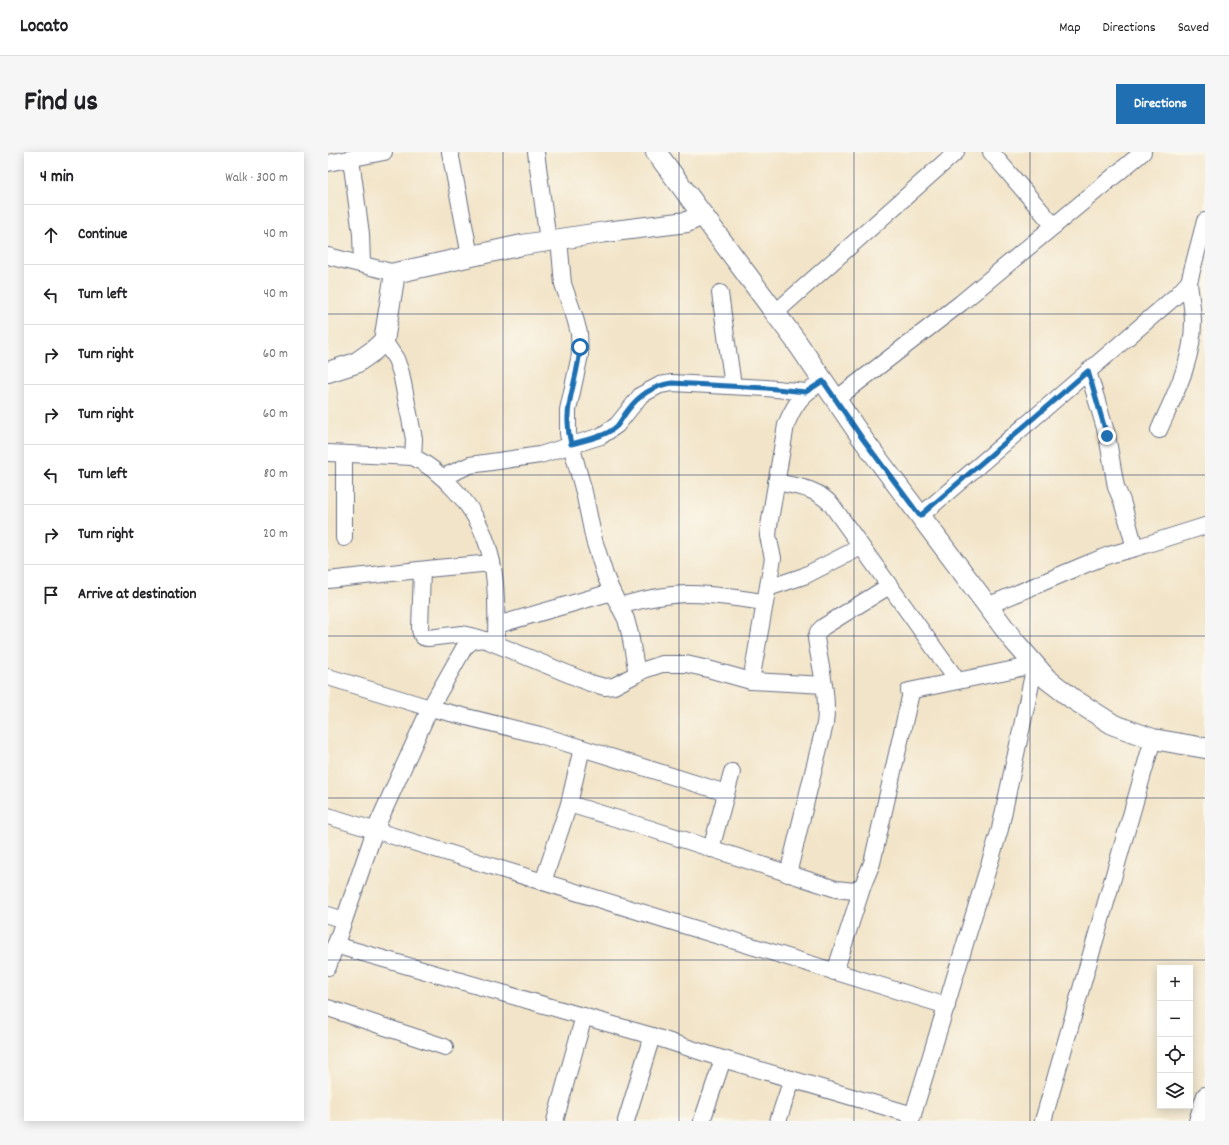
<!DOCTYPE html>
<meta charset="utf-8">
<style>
body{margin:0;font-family:Dekko,sans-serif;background:#f6f6f6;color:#202124}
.controls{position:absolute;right:12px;bottom:12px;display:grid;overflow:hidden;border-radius:0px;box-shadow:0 2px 10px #0003}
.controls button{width:36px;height:36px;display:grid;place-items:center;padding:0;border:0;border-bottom:1px solid #e0e0e0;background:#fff;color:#202124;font:20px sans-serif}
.stop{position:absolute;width:12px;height:12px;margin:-9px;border:3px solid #1f6fb2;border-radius:50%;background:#fff}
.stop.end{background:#1f6fb2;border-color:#fff;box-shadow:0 1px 4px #0008}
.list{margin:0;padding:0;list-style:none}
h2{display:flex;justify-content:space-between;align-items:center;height:52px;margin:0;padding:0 16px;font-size:17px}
h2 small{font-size:13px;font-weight:400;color:#757577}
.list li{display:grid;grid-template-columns:26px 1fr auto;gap:12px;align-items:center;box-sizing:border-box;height:60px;padding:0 16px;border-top:1px solid #e0e0e0}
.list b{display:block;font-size:15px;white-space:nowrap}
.list em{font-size:13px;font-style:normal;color:#757577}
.icon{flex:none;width:22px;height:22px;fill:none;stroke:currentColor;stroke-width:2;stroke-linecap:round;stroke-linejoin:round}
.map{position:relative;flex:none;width:877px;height:969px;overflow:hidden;border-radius:0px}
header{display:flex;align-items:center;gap:24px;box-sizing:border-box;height:56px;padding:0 20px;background:#fff;border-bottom:1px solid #e0e0e0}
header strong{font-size:19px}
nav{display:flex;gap:22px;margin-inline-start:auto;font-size:14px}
.intro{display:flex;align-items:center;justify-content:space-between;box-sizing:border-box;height:96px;padding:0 24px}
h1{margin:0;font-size:28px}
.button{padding:10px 18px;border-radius:0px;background:#1f6fb2;color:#fff;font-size:14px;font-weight:700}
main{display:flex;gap:24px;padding:0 24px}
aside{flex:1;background:#fff;border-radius:0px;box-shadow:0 2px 10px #0003}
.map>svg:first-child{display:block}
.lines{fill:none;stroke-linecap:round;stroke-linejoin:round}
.minor-casing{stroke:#666e83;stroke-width:18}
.tertiary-casing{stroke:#666e83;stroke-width:22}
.minor{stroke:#fff;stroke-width:16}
.tertiary{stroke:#fff;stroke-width:20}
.route{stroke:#1f6fb2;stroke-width:5}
.grid{fill:none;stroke:#1b2f5e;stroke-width:1;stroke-opacity:0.55}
</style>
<header>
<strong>Locato</strong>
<nav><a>Map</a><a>Directions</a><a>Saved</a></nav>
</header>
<div class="intro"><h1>Find us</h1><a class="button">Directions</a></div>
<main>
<aside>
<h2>4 min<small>Walk · 300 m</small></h2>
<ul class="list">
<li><svg class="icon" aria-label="ahead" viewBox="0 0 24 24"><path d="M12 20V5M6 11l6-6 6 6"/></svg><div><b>Continue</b></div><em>40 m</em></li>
<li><svg class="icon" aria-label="left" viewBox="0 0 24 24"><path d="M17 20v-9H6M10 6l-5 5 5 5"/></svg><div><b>Turn left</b></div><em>40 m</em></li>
<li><svg class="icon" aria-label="right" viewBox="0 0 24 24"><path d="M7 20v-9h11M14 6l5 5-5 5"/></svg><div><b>Turn right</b></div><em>60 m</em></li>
<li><svg class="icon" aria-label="right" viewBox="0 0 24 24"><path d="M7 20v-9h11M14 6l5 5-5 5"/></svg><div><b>Turn right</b></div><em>60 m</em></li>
<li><svg class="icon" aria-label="left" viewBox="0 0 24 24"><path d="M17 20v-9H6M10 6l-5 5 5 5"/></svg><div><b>Turn left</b></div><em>80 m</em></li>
<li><svg class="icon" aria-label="right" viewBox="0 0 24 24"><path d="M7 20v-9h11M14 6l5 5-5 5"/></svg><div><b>Turn right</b></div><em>20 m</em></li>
<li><svg class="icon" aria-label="arrive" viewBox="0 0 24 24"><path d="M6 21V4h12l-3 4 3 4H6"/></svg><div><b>Arrive at destination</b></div></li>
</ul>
</aside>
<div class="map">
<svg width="877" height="969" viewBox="0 0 877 969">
<rect width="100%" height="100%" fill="#fbf7ec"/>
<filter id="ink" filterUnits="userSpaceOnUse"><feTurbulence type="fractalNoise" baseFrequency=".025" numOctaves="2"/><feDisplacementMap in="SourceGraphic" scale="8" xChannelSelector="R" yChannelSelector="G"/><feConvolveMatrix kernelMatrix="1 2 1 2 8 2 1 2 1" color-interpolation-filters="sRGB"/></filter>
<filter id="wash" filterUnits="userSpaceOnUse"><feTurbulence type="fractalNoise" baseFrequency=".012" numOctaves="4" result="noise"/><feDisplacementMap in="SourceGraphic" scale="16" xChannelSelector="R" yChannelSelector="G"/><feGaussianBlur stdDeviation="0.9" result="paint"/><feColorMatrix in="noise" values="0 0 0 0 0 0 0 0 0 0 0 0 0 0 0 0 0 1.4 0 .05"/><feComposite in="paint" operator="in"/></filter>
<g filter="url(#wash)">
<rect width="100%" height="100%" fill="#f2e4c8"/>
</g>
<g filter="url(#ink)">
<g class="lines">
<defs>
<g id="minor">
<polyline points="122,0 142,104"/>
<polyline points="208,0 220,89"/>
<polyline points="663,0 726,74"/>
<polyline points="23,7 33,82 34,112"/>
<polyline points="0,11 56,0"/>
<polyline points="231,87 235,132 247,166 251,181 252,203 240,258 240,282 256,340 266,388 277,423 284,440 298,467 302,482 309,522"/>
<polyline points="0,104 67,121"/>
<polyline points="392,141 405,234"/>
<polyline points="447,161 628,0"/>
<polyline points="56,189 68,207 73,221 86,287 85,305"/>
<polyline points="760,219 779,283 788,335 794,349 807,396"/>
<polyline points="507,248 633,151 815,0"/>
<path d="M831,278c15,-34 34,-69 34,-108 0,-13 -3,-27 -4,-40"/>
<path d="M0,301l85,4c17,8 29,19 41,32 44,46 43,96 42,155"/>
<polyline points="115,325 142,313 212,303 273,284 289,273 313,243 332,233 344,231 438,236 478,240"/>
<path d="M448,330c23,5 38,5 55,22l123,172"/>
<polyline points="592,364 849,143 861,130 877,69"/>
<polyline points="16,386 16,302"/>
<path d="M94,418l-2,59c1,6 2,9 8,9l34,-4 17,4"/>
<polyline points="0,428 109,416 164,411"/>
<polyline points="440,436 476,424 533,395"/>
<path d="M291,454c21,-6 44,-11 66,-12 27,-1 54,5 80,8"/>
<polyline points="659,454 756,413 781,403 807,396 877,374"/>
<polyline points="169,473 284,440"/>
<polyline points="0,525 102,556 212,583 398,641"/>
<path d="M423,529l22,-123 -5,-22 1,-10 17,-101c6,-15 13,-28 27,-37"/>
<polyline points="581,539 707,513 672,677 583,969"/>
<polyline points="241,652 323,677 508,737 526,739 535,733 544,711 582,545"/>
<polyline points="0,664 619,854"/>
<polyline points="383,697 404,620"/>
<path d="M460,722l37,-150c4,-29 -5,-57 -9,-86l2,-6 5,-5 66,-41"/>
<polyline points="215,730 241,652 254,596"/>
<polyline points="0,763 16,768"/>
<polyline points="7,793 324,884 298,969"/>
<path d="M0,815l47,-137 55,-122 34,-60c7,-7 12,-10 22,-8l104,43 15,4 9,-1 30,-16 18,-6h24l22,5 43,12 73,4"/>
<polyline points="506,820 507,820 535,733"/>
<polyline points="0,856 117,895"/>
<polyline points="324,884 395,907 585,963"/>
<polyline points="227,969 256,864"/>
<polyline points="374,969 395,907"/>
<polyline points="450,969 464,927"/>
<polyline points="715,969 825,587"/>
<polyline points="869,969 877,943"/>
</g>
<g id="tertiary">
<polyline points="328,0 468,189 534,286 686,489 719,527 745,547 786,573 825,587 877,596"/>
<polyline points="0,220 28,211 45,199 56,189 67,121 194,93 278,80 359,70 374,63"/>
</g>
</defs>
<!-- minor casing -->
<use href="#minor" class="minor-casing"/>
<!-- tertiary casing -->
<use href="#tertiary" class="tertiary-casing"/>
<!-- minor -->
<use href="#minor" class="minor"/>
<!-- tertiary -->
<use href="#tertiary" class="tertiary"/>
</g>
</g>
<g class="lines" filter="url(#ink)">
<!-- route -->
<path class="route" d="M252,195c-2,36 -19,59 -9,97 15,-4 34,-7 46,-18 4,-5 7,-11 11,-16 11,-15 24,-24 44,-27l94,5 40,4 17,-11 39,57 58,78 168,-145 19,65"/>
</g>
<!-- grid -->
<path class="grid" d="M175,0v969M351,0v969M526,0v969M702,0v969M0,162h877M0,323h877M0,484h877M0,646h877M0,808h877"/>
</svg>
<div class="controls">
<button>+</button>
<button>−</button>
<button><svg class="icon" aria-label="locate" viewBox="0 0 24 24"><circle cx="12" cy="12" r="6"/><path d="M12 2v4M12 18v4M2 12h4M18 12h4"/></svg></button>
<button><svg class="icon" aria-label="layers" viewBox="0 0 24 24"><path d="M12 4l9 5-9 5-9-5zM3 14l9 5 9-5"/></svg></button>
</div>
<div class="stop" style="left:252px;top:195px"></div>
<div class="stop end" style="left:779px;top:284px"></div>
</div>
</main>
